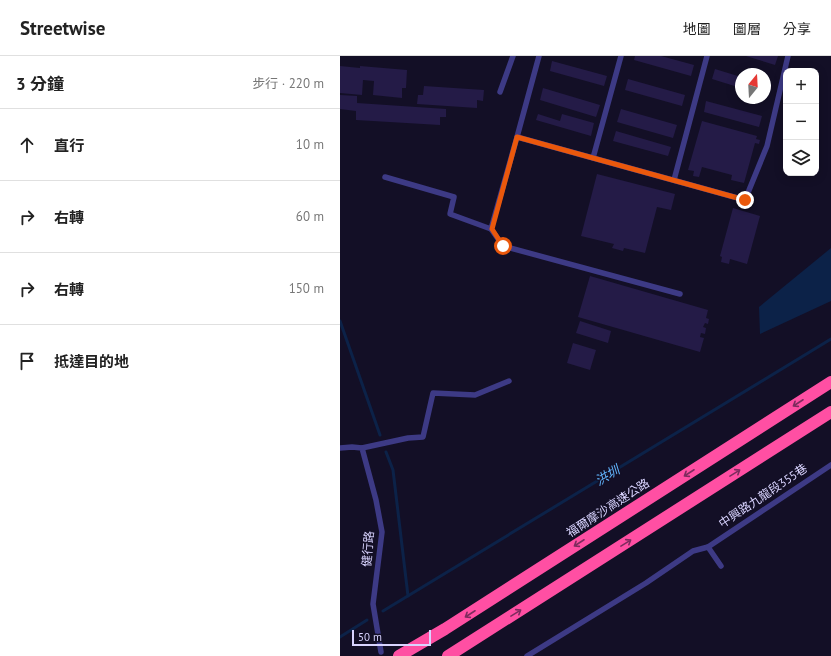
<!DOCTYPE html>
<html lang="zh-TW">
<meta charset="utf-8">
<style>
body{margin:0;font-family:"PT Sans","Noto Sans TC",sans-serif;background:#f6f6f6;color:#222}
.controls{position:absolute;right:12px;top:12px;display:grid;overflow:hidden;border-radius:8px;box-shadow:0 2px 10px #0003}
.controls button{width:36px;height:36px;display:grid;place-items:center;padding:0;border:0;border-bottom:1px solid #e0e0e0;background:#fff;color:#222;font:20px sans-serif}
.compass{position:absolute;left:395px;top:12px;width:36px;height:36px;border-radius:50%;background:#fff;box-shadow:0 2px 10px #0003;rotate:18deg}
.scale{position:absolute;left:12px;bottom:10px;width:79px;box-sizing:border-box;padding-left:4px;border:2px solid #d9d4ff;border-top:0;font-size:11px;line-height:14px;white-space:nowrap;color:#d9d4ff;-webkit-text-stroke:3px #130f26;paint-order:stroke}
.stop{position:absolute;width:12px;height:12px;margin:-9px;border:3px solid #ea580c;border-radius:50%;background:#fff}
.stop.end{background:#ea580c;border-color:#fff;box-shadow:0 1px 4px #0008}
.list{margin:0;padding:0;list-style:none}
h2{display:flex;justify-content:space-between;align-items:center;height:52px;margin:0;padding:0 16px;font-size:17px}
h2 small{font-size:13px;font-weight:400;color:#767676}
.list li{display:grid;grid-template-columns:26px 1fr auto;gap:12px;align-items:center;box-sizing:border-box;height:72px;padding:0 16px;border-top:1px solid #e0e0e0}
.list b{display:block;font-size:15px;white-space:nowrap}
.list em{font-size:13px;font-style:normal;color:#767676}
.icon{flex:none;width:22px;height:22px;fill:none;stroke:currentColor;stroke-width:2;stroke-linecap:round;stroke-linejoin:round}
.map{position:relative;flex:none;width:491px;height:600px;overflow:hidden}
header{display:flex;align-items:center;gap:24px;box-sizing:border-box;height:56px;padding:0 20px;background:#fff;border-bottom:1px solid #e0e0e0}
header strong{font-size:19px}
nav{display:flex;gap:22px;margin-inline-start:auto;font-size:14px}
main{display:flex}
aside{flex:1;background:#fff}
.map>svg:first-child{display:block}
.water{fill:#0c2248}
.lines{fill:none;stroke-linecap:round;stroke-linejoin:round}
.stream{stroke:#0c2248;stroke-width:3}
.building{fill:#241b47}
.lane{stroke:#3d3a85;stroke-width:5.5}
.highway{stroke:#ff4fa3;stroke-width:12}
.oneway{stroke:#7d2c5e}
.route{stroke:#ea580c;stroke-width:5}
.labels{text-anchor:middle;stroke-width:3;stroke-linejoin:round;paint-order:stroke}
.street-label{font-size:12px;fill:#d9d4ff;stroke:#130f26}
.water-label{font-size:13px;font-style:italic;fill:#62b6ff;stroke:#130f26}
</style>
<header>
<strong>Streetwise</strong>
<nav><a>地圖</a><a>圖層</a><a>分享</a></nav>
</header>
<main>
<aside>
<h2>3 分鐘<small>步行 · 220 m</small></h2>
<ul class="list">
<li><svg class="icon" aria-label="ahead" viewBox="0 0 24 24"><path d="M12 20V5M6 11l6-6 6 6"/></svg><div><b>直行</b></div><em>10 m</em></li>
<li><svg class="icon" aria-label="right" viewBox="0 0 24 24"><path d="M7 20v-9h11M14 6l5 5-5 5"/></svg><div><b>右轉</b></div><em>60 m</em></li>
<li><svg class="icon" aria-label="right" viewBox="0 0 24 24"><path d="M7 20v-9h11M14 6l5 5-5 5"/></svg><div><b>右轉</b></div><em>150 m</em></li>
<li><svg class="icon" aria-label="arrive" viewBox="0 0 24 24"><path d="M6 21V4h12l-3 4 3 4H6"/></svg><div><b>抵達目的地</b></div></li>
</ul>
</aside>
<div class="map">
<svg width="491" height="600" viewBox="0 0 491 600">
<rect width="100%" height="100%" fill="#130f26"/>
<!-- water -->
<polygon class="water" points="491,192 491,245 420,278 419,251"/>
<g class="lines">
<!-- stream -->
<g class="stream">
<polyline points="0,265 40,379"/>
<polyline points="46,396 53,414 68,540"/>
<polyline points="43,555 491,283"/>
<polyline points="0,581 27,564"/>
</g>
</g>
<!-- building -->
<g class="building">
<polygon points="295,0 321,0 354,9 351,20 294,4"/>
<polygon points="406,0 438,0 435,9"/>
<polygon points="212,5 267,20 264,30 210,15"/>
<polygon points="0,10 20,12 20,10 67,14 66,32 62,32 62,42 33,39 34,25 23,24 22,39 0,37"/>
<polygon points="375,13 401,21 401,32 372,23"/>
<polygon points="288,23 345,39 342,50 285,34"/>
<polygon points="84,30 144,34 143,45 137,44 137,52 77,48 78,39 83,39"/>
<polygon points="203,32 260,49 256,61 200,44"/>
<polygon points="0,39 17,40 17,47 106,53 106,61 100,61 100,69 16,64 16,55 0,53"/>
<polygon points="366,45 422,60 419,71 364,56"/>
<polygon points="281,53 337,69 333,82 277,66"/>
<polygon points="198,58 220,65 222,58 254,67 251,80 196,64"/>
<polygon points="362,65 417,80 416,83 420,84 419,88 415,87 404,127 391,124 392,119 362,111 359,121 353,120 354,115 348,114"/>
<polygon points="276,75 331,91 328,100 273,85"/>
<polygon points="257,118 335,138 331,154 317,151 305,197 284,192 283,195 272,192 274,188 241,180"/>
<polygon points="393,152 420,160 407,208 390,203 389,208 381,206 382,201 380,200"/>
<polygon points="250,220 368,254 366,262 369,263 368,268 365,267 363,271 366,272 365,278 361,277 360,281 364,282 360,296 238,261"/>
<polygon points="240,265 271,275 268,287 236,277"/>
<polygon points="233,287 256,294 250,314 227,307"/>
</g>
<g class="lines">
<!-- lane -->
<g class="lane">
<polyline points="281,0 253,102 177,81 151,173 163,190 340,238"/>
<polyline points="160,36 173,0"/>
<polyline points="177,81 199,0"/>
<polyline points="253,102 405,144 427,90 448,0"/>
<polyline points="45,121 114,141 110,158 151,173"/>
<polyline points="334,124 367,0"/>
<polyline points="0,392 12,391 22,392 36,444 42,476 33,548 41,596"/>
<polyline points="22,392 68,382 83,381 93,337 135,339 169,325"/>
<polyline points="368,491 491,409"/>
<polyline points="187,600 306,527 353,495 368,491 381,510"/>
</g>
<!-- highway -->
<g class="highway">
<polyline points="59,600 105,573 491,326"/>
<polyline points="108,600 491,356"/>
</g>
</g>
<!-- one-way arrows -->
<defs><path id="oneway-shaft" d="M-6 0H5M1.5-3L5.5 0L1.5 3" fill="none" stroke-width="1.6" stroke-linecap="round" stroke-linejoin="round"/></defs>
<g class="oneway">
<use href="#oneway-shaft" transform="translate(458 347) rotate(147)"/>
<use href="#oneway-shaft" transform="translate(349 417) rotate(147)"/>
<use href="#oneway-shaft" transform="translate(395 417) rotate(-32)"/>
<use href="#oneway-shaft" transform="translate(239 487) rotate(147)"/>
<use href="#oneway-shaft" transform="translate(286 487) rotate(-32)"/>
<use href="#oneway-shaft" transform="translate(176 557) rotate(-32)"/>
<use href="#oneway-shaft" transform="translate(130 558) rotate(147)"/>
</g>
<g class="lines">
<!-- route -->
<polyline class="route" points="163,190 152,173 177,81 405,144"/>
</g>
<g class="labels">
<!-- street labels -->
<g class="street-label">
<text transform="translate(423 440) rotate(-34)" y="4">中興路九龍段355巷</text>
<text transform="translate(268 452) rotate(-33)" y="4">福爾摩沙高速公路</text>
<text transform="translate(28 493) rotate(-85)" y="4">健行路</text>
</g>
<!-- water labels -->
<g class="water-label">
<text transform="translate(267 419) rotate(-31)" y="5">洪圳</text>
</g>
</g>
</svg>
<div class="controls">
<button>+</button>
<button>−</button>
<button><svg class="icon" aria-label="layers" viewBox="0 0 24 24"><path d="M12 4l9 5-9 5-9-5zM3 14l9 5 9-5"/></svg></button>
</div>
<svg class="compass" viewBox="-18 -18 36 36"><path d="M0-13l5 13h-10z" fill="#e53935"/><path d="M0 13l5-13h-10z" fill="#767676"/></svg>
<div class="scale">50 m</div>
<div class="stop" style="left:163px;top:190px"></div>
<div class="stop end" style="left:405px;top:144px"></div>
</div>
</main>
